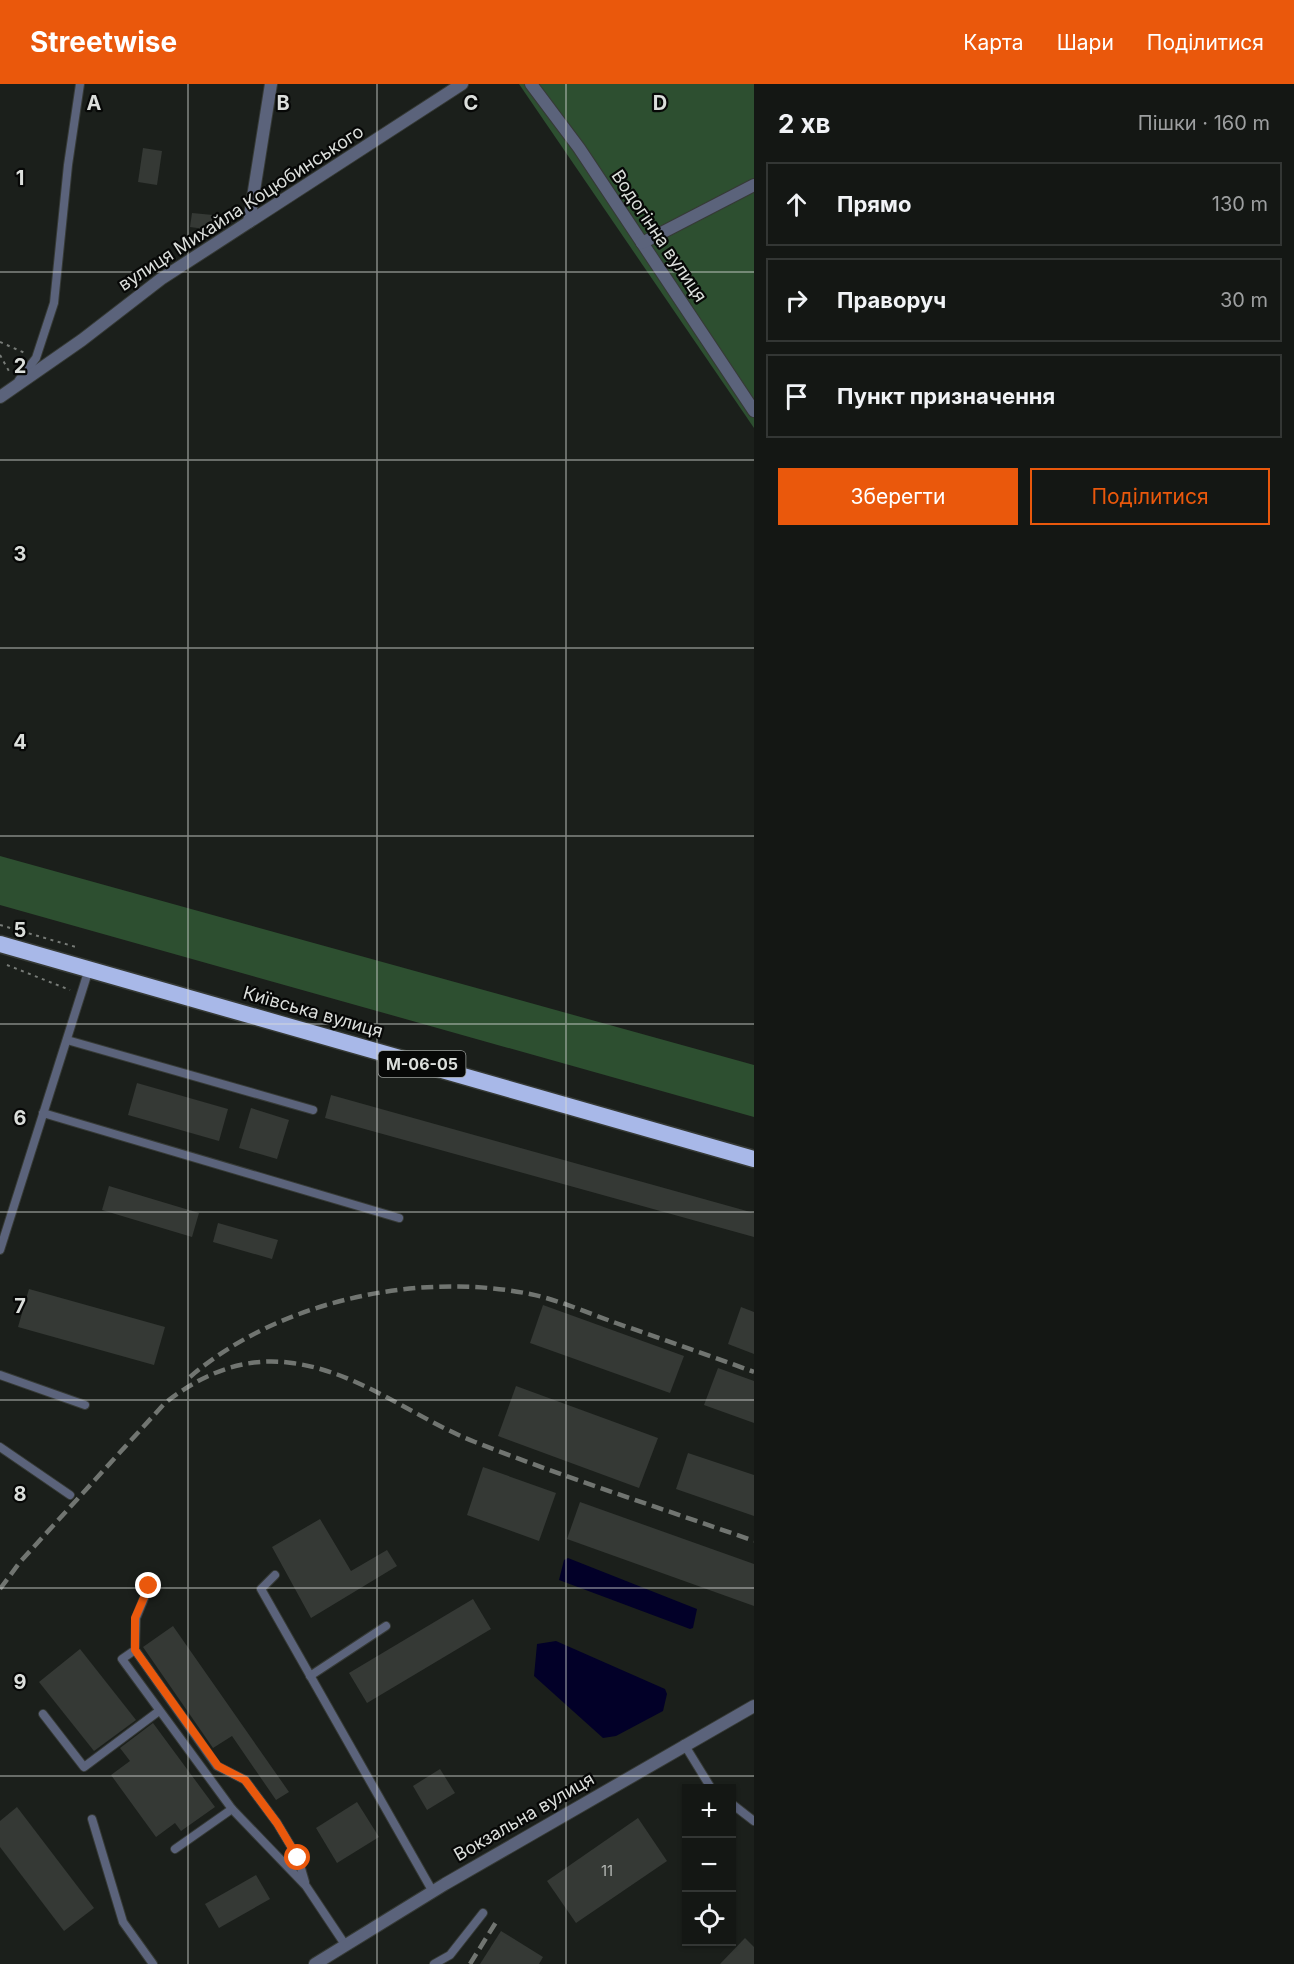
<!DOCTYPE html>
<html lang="uk">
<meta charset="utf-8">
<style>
body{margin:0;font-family:Inter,sans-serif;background:#1d201d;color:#f1f3f6}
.controls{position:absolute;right:18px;bottom:18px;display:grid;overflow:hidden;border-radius:0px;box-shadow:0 2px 4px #0004}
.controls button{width:54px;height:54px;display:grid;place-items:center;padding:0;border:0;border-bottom:2px solid #333634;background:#141714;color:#f1f3f6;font:30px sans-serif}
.stop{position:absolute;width:18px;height:18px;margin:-14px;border:4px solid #ea580c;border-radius:50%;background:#fff}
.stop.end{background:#ea580c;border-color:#fff;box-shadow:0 2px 6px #0008}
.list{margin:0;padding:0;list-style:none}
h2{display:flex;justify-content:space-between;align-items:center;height:78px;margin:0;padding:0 24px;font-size:26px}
h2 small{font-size:20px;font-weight:400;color:#9d9fa0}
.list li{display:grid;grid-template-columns:39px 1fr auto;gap:18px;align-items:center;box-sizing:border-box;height:84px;margin:0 12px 12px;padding:0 12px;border:2px solid #333634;border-radius:0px}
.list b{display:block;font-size:22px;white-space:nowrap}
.list em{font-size:20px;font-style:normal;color:#9d9fa0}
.actions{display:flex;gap:12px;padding:18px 24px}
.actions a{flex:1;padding:14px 0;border:2px solid #ea580c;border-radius:0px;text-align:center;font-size:21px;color:#ea580c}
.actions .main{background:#ea580c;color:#fff}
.icon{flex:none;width:33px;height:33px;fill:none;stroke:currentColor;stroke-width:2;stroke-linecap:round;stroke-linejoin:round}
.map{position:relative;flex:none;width:754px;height:1880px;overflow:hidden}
header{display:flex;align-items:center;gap:36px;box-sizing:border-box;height:84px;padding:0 30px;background:#ea580c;color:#fff}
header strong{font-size:28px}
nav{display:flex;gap:33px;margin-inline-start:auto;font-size:21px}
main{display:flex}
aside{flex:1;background:#141714}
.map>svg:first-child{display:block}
.green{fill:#2d4f30}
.water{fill:#020028}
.building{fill:#353935}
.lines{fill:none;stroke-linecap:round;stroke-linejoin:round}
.service-casing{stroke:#363a36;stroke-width:10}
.minor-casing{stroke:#363a36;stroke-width:14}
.trunk-casing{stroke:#363a36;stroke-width:19}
.path{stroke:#777b77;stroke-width:2;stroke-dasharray:3 4.5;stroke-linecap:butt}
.service{stroke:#5b637b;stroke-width:8}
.minor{stroke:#5b637b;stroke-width:12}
.trunk{stroke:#a8b8e8;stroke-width:16}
.rail{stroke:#717571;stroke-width:4.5;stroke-dasharray:12 6;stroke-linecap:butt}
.route{stroke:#ea580c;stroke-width:8}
.grid{fill:none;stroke:#dbdedb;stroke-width:1.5;stroke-opacity:0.55}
.labels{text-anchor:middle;stroke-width:4.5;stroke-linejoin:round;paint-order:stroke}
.number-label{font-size:15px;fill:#b2b5b2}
.shield{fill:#070807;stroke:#9b9e9b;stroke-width:1.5}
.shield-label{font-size:16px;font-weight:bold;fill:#dbdedb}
.street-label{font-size:18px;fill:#dbdedb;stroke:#070807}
.grid-label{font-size:20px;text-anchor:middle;font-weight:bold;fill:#dbdedb;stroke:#070807;stroke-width:4.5;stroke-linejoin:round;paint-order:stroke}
</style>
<header>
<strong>Streetwise</strong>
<nav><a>Карта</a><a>Шари</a><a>Поділитися</a></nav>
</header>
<main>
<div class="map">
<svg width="754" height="1880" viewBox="0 0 754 1880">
<rect width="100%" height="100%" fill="#1b1f1b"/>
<!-- green -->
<g class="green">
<polygon points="519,0 754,0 754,344"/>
<polygon points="0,772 754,981 754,1033 0,821"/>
</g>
<!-- water -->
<g class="water">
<polygon points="568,1474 697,1525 693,1544 690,1545 559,1496 564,1476"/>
<polygon points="556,1557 665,1605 667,1610 663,1627 616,1652 603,1654 534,1592 537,1560"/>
</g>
<!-- building -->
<g class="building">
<polygon points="143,64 162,67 157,101 138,98"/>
<polygon points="192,129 213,131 212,146 190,143"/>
<polygon points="137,999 228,1025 219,1057 128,1031"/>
<polygon points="331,1011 754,1129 754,1153 325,1034"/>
<polygon points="251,1024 289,1036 277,1075 239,1064"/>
<polygon points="109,1102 199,1129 192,1153 102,1126"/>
<polygon points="218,1139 278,1156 272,1175 213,1158"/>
<polygon points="29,1205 165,1243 154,1281 18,1243"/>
<polygon points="543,1221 684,1272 670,1309 530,1259"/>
<polygon points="741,1223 754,1228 754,1270 728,1260"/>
<polygon points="718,1284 754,1297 754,1339 704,1321"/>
<polygon points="516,1302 658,1354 639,1404 498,1352"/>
<polygon points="688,1369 754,1391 754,1432 676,1405"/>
<polygon points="483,1383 556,1409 539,1457 467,1431"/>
<polygon points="580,1418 754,1480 754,1522 567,1455"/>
<polygon points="320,1435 351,1487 387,1466 397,1482 311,1534 272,1463"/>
<polygon points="473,1515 491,1545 367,1619 349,1589"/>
<polygon points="173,1542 289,1708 276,1716 232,1652 213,1664 143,1563"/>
<polygon points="80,1565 136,1636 94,1667 39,1598"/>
<polygon points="153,1639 215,1723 181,1747 175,1739 156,1753 111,1691 130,1677 120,1664"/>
<polygon points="440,1685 455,1709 427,1726 413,1702"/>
<polygon points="357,1718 379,1753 337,1779 316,1744"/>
<polygon points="17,1723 94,1824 64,1847 0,1763 0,1737"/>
<polygon points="638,1734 667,1777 576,1839 547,1797"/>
<polygon points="256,1791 270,1815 219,1844 205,1820"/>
<polygon points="501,1847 543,1873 539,1880 480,1880"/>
<polygon points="745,1854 754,1863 754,1880 720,1880"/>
</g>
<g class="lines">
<defs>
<g id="service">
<polyline points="19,296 36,274 54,219 68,81 80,0"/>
<polyline points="67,956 313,1026"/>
<polyline points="43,1029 399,1134"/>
<polyline points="0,1166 89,885"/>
<polyline points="0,1291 85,1321"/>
<polyline points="0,1363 70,1411"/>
<polyline points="275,1491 261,1505 433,1808"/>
<polyline points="149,1502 136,1534 135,1566 217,1682 245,1696 277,1739 298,1774 305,1798"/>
<polyline points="135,1566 122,1575 232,1725 306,1802 346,1862"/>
<polyline points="310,1592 386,1542"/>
<polyline points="43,1630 84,1683 159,1627"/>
<polyline points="684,1660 711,1704"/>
<polyline points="732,1720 754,1737"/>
<polyline points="92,1735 123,1838 153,1880"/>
<polyline points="175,1765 232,1725"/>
<polyline points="434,1880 450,1871 483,1829"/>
</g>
<g id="minor">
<polyline points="531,0 579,64 754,327"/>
<polyline points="249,138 271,0"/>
<polyline points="642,159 754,101"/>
<polyline points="0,313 82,256 161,195 462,0"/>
<polyline points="315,1880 445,1800 754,1622"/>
</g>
<polyline id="trunk" points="0,860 754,1075"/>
</defs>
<!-- service casing -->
<use href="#service" class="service-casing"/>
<!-- minor casing -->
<use href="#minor" class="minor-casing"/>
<!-- trunk casing -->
<use href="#trunk" class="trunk-casing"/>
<!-- path -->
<g class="path">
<polyline points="0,258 25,269"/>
<polyline points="0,271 10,289"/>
<polyline points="0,841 76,863"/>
<polyline points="7,881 70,906"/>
</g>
<!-- service -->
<use href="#service" class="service"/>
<!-- minor -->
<use href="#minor" class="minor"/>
<!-- trunk -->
<use href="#trunk" class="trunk"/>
<!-- rail -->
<g class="rail">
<path d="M190,1293c88,-76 228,-106 340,-83 29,6 58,19 86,29 46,16 92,32 138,49"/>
<path d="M0,1505l20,-27 145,-159c37,-29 79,-47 127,-40 68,9 120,54 183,79 91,36 186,66 279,99"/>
<polyline points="470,1880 498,1835"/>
</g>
</g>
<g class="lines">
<!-- route -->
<polyline class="route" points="149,1502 135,1534 135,1566 218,1682 245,1696 277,1739 298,1774"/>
</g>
<!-- grid -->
<path class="grid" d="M188,0v1880M377,0v1880M566,0v1880M0,188h754M0,376h754M0,564h754M0,752h754M0,940h754M0,1128h754M0,1316h754M0,1504h754M0,1692h754"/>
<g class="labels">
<!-- number labels -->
<g class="number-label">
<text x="607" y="1792">11</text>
</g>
<!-- shield labels -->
<rect class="shield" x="378.5" y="967" width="87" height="26" rx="4.5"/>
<g class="shield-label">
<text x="422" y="986">М-06-05</text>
</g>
<!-- street labels -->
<g class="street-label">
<text transform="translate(241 124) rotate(-33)" y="6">вулиця Михайла Коцюбинського</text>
<text transform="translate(659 152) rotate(56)" y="6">Водогінна вулиця</text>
<text transform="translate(313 928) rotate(16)" y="6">Київська вулиця</text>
<text transform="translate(524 1733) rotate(-30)" y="6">Вокзальна вулиця</text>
</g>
</g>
<g class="grid-label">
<text x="94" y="26">A</text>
<text x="283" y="26">B</text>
<text x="471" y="26">C</text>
<text x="660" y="26">D</text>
<text x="20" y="101">1</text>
<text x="20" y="289">2</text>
<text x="20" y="477">3</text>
<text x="20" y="665">4</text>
<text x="20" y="853">5</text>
<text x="20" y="1041">6</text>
<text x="20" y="1229">7</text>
<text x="20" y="1417">8</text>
<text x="20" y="1605">9</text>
</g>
</svg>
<div class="controls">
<button>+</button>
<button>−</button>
<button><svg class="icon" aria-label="locate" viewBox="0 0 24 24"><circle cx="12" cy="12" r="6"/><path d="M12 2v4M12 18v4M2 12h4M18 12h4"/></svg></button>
</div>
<div class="stop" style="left:298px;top:1774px"></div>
<div class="stop end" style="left:149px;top:1502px"></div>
</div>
<aside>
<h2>2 хв<small>Пішки · 160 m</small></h2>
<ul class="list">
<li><svg class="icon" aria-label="ahead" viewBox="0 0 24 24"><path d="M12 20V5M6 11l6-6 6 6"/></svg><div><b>Прямо</b></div><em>130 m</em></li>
<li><svg class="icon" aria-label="right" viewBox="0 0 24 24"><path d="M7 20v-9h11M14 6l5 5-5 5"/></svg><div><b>Праворуч</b></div><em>30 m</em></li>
<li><svg class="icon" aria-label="arrive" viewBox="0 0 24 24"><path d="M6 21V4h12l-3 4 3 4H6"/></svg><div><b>Пункт призначення</b></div></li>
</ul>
<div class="actions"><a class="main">Зберегти</a><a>Поділитися</a></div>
</aside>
</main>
